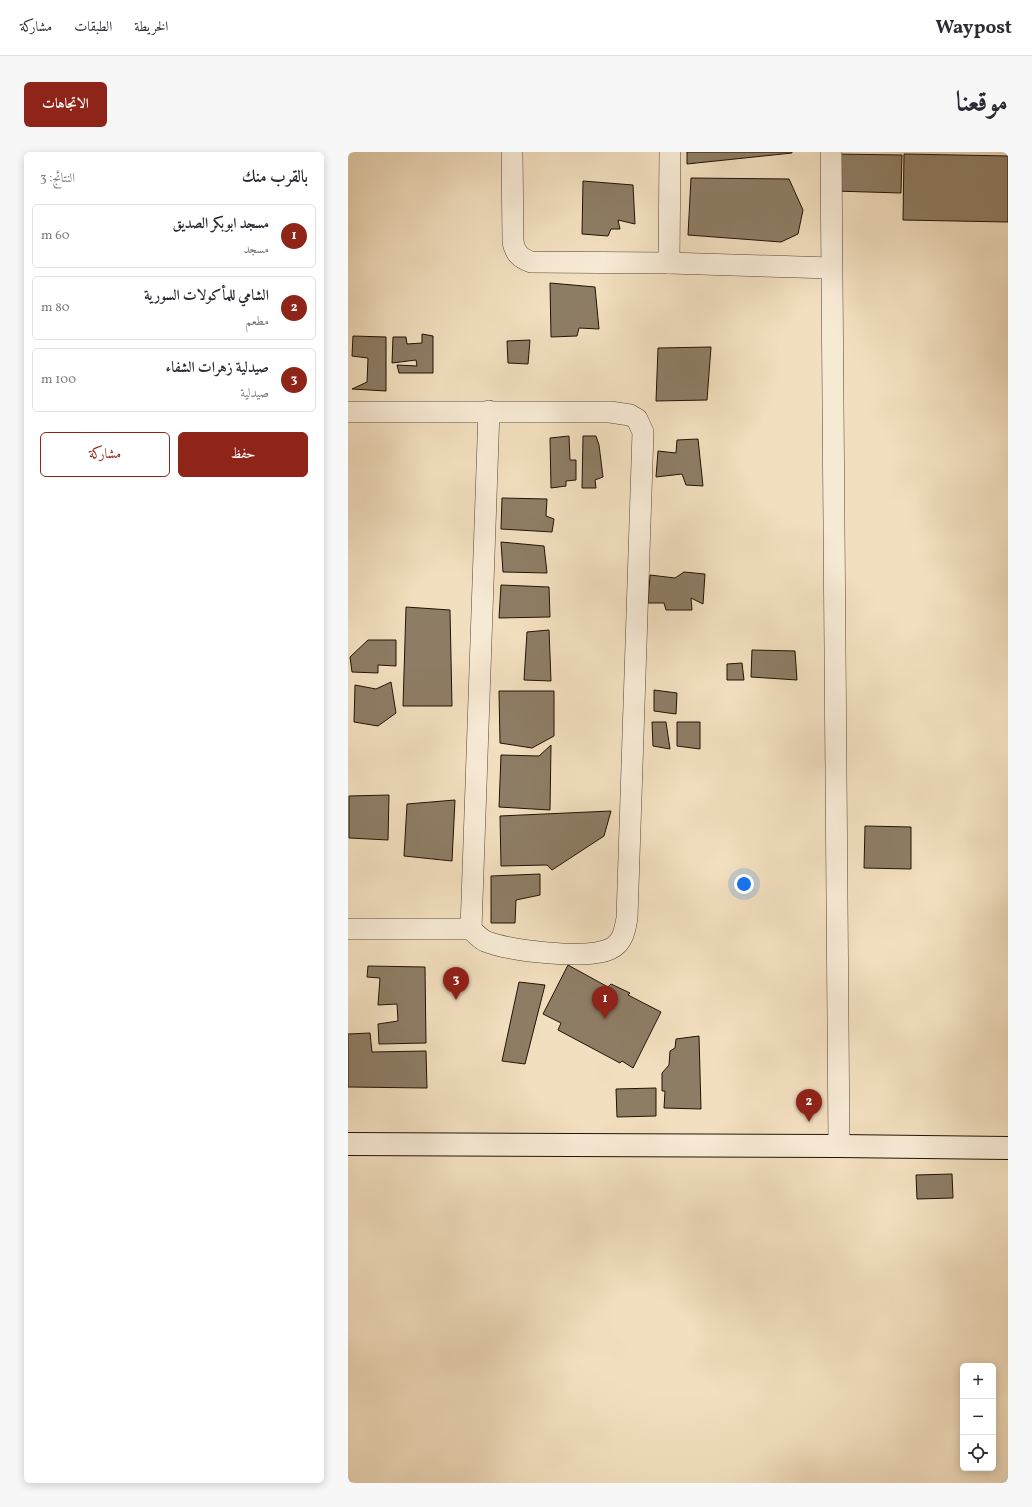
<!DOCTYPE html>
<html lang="ar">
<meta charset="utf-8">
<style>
body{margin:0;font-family:Vollkorn,Amiri,serif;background:#f7f7f7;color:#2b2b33;direction:rtl}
.controls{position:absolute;right:12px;bottom:12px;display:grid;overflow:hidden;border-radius:6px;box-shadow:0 2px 10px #0003}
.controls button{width:36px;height:36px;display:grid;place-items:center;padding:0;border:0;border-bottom:1px solid #e1e1e2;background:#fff;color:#2b2b33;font:20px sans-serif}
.you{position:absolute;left:396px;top:732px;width:14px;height:14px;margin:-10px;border:3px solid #fff;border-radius:50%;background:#1a73e8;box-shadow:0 0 0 6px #1a73e833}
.badge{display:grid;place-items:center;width:26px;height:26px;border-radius:50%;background:#8f2418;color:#fff;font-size:13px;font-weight:700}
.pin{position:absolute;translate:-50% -33px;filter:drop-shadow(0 1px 2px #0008)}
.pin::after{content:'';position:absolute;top:21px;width:14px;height:12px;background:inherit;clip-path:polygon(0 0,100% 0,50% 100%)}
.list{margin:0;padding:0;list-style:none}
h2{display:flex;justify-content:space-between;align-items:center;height:52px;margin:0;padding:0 16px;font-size:17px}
h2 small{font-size:13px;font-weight:400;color:#7c7c81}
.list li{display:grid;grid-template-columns:26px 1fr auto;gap:12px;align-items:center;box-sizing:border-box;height:64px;margin:0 8px 8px;padding:0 8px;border:1px solid #e1e1e2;border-radius:6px}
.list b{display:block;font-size:15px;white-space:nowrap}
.list p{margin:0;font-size:13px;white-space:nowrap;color:#7c7c81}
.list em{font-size:13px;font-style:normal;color:#7c7c81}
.actions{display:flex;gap:8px;padding:12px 16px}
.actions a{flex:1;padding:9px 0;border:1px solid #8f2418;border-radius:6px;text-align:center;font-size:14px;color:#8f2418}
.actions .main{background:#8f2418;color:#fff}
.icon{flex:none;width:22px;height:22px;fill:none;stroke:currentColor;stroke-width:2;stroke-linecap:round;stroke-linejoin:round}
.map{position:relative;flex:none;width:660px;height:1331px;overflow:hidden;direction:ltr;border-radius:6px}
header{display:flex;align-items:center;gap:24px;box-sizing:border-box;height:56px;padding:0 20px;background:#fff;border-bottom:1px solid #e1e1e2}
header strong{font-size:19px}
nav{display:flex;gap:22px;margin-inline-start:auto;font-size:14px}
.intro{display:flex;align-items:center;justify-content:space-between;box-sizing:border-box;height:96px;padding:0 24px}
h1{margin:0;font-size:28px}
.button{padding:10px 18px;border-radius:6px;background:#8f2418;color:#fff;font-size:14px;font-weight:700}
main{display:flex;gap:24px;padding:0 24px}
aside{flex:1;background:#fff;border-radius:6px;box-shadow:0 2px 10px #0003}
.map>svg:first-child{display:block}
.building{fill:#8e7d65;stroke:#221304}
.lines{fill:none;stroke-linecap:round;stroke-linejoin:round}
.street-casing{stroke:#564633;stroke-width:22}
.secondary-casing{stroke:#221304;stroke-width:24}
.street{stroke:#f7ead5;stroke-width:21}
.secondary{stroke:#f7ead5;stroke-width:22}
</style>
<header>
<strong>Waypost</strong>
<nav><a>الخريطة</a><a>الطبقات</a><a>مشاركة</a></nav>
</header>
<div class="intro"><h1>موقعنا</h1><a class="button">الاتجاهات</a></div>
<main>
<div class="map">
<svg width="660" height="1331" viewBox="0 0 660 1331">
<rect width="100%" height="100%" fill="#f2dfbf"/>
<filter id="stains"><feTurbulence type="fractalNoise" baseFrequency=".005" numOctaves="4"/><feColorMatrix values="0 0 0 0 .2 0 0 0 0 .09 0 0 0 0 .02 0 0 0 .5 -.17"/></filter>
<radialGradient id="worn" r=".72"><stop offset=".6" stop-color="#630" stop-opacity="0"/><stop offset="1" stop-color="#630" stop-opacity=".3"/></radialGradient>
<!-- building -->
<g class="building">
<polygon points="339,0 444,0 444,1 339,12"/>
<polygon points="486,2 554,3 553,41 486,39"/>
<polygon points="556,2 660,4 660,70 555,68"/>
<polygon points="343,26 441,27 455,58 450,82 433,90 340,83"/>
<polygon points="235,29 285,33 287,72 270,68 272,77 263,77 260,84 234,82"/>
<polygon points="202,131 247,135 251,177 231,176 229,184 203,185"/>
<polygon points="74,182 85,184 85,221 51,221 49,213 69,214 68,208 44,211 45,185 58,185 59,192 74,191"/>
<polygon points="5,184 38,185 38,239 4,237 19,230 20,206 4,204"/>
<polygon points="182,188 180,212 160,211 159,189"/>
<polygon points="363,195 359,248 308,249 310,196"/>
<polygon points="221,284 222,308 228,308 228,328 218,329 218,334 203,336 202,286"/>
<polygon points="235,284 248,284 251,293 255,325 247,328 248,336 234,336"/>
<polygon points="350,287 355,334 338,333 334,322 308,325 310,299 328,301 329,288"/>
<polygon points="154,346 199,347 198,364 206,367 204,380 153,377"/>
<polygon points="153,390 196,394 199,421 155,420"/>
<polygon points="336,420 357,422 355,452 343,446 344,458 318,458 316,451 300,451 302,423 327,426"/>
<polygon points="153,433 201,435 202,465 151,466"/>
<polygon points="58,455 102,458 104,554 55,554"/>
<polygon points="201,478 203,529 176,528 179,480"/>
<polygon points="20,488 48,488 48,514 30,513 30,521 4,520 2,505"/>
<polygon points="404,498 447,499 449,528 403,525"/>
<polygon points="394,511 396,528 379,528 379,512"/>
<polygon points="43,530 48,561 30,574 6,570 7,533 28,537"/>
<polygon points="306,538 329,541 328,562 306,559"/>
<polygon points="151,539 206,539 206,584 184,596 152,591"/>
<polygon points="304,570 318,570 322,597 305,594"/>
<polygon points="329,570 352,570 352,597 329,594"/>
<polygon points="203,593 202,658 151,655 153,603 191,604"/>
<polygon points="41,643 40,688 1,686 1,644"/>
<polygon points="107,648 104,709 56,704 59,652"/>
<polygon points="263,659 256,684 204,718 199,713 153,714 152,664"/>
<polygon points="517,674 563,675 563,717 516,716"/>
<polygon points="192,722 192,743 168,748 167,771 143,771 143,724"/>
<polygon points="220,813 260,835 263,832 282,841 280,843 313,860 285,916 274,909 272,911 210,878 213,871 195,862"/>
<polygon points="20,814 77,815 78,891 31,892 30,872 50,869 49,852 30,853 32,826 19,825"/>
<polygon points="171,830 197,833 177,912 154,909"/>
<polygon points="22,881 24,900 78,899 79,936 0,935 0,882"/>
<polygon points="351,884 353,957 316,956 317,939 314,939 314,921 321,913 322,899 327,896 328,887"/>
<polygon points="308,936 308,964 269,965 268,937"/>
<polygon points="604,1022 605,1046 569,1047 568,1023"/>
</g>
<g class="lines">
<defs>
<g id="street">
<path d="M164,0l1,90c2,11 7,16 18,20l138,1 162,5"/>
<polyline points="483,0 491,994"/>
<polyline points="321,111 322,0"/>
<path d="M0,260h262l20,3 7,4 6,13 -16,486c-2,12 -4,25 -17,31 -24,11 -100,2 -125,-8 -6,-3 -10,-8 -14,-12l18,-518"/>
<polyline points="0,777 123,777"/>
</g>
<polyline id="secondary" points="0,992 491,994 660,996"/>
</defs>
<!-- street casing -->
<use href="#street" class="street-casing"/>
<!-- secondary casing -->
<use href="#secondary" class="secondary-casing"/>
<!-- street -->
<use href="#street" class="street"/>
<!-- secondary -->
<use href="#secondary" class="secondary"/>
</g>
<rect width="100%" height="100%" filter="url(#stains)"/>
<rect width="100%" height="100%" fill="url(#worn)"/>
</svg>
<div class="controls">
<button>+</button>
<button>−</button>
<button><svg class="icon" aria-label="locate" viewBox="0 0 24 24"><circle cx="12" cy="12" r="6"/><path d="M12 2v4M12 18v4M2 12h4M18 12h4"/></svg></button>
</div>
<div class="you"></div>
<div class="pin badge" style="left:257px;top:867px">1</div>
<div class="pin badge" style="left:461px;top:970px">2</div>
<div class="pin badge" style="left:108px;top:848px">3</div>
</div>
<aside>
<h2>بالقرب منك<small>النتائج: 3</small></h2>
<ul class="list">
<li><span class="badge">1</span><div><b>مسجد ابوبكر الصديق</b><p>مسجد</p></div><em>60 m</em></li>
<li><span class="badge">2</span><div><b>الشامي للمأكولات السورية</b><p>مطعم</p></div><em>80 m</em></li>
<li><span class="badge">3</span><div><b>صيدلية زهرات الشفاء</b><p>صيدلية</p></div><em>100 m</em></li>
</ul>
<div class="actions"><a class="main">حفظ</a><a>مشاركة</a></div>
</aside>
</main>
